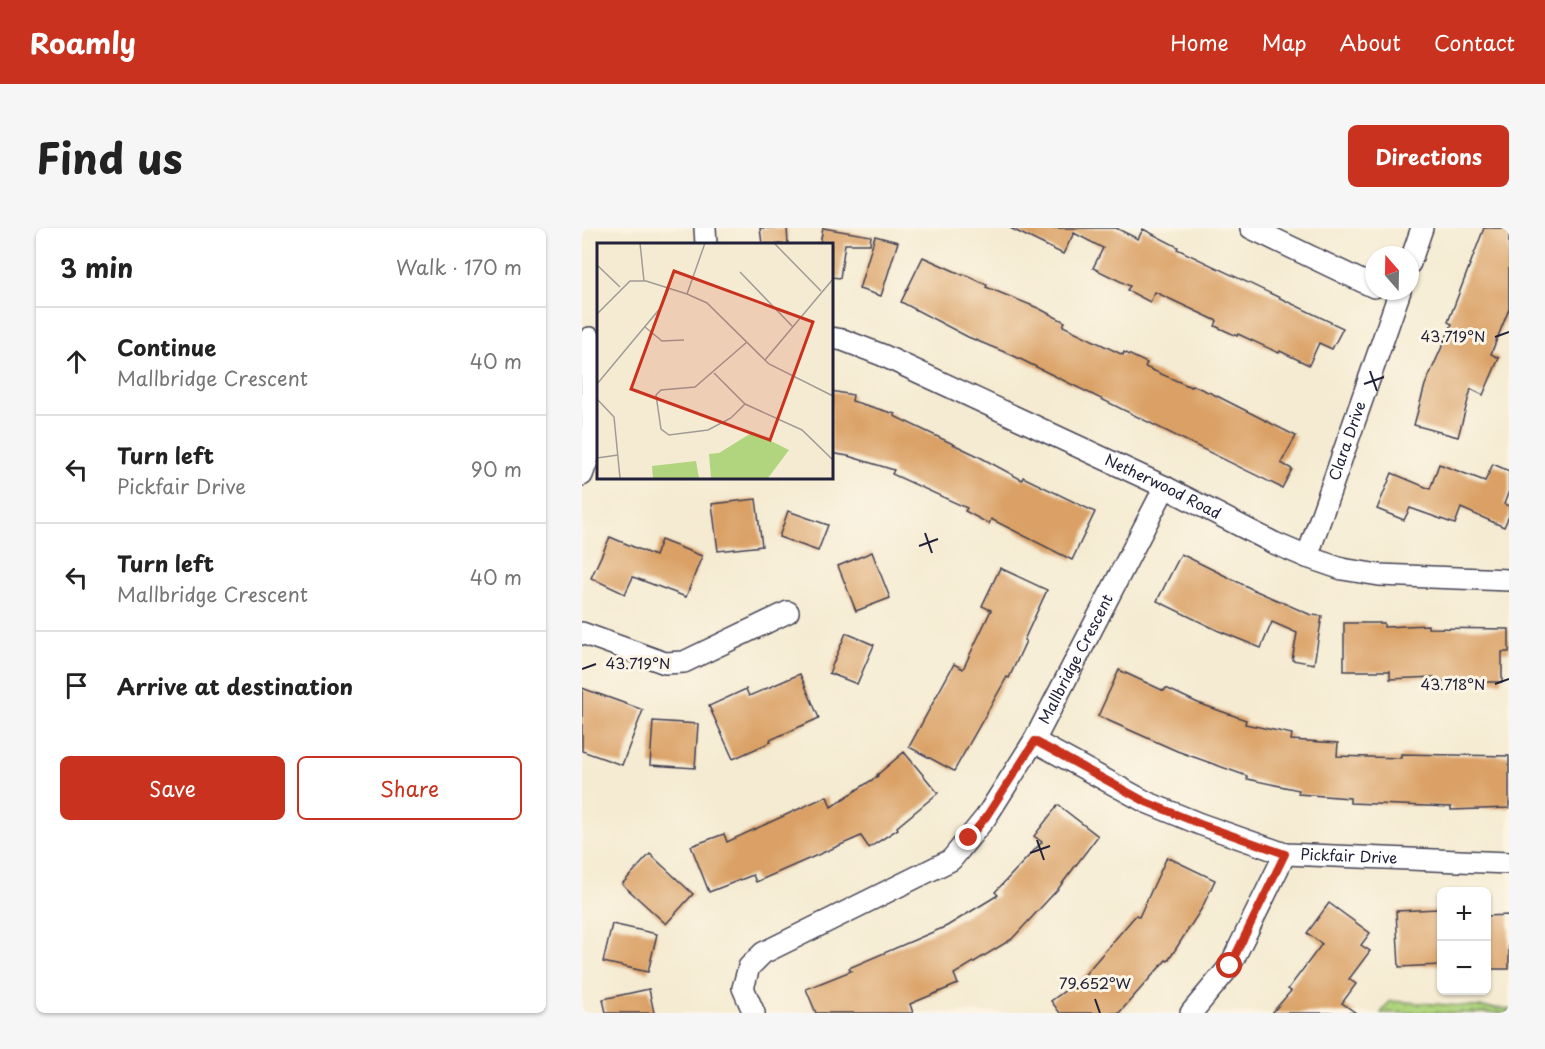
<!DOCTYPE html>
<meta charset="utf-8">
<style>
body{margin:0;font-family:"Playpen Sans",sans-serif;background:#f6f6f6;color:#222}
.controls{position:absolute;right:18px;bottom:18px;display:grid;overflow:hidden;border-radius:9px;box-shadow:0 2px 4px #0004}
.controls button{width:54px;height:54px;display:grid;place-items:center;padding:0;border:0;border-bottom:2px solid #e0e0e0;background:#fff;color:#222;font:30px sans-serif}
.compass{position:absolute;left:783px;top:18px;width:54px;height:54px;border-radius:50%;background:#fff;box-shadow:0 2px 4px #0004;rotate:340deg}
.stop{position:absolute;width:18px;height:18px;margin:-14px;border:4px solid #c8321e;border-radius:50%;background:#fff}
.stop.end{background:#c8321e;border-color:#fff;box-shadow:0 2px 6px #0008}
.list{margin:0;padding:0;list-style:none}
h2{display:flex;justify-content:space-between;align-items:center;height:78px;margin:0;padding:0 24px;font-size:26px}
h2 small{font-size:20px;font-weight:400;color:#767676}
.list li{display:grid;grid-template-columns:39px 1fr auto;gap:18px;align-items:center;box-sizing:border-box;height:108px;padding:0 24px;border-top:2px solid #e0e0e0}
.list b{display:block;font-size:22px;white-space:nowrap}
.list p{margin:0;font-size:20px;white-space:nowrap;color:#767676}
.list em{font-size:20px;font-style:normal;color:#767676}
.actions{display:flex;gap:12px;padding:18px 24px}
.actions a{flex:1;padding:14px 0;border:2px solid #c8321e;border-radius:9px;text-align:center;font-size:21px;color:#c8321e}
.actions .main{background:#c8321e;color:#fff}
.icon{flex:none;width:33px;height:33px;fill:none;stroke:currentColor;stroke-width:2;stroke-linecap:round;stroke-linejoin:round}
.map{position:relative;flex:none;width:927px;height:785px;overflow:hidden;border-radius:9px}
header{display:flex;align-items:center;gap:36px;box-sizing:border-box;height:84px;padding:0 30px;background:#c8321e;color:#fff}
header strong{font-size:28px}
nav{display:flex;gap:33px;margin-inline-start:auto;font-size:21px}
.intro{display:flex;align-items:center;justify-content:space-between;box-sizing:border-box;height:144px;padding:0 36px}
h1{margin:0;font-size:42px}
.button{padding:15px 27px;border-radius:9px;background:#c8321e;color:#fff;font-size:21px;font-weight:700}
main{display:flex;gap:36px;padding:0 36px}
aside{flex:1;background:#fff;border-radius:9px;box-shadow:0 2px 4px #0004}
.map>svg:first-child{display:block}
.park{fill:url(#park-dots);stroke:#697c5c;stroke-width:1.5}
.building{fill:#daa065}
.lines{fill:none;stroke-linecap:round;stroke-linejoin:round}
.minor-casing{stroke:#424052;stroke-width:24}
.minor{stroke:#fff;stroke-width:21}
.route{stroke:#c8321e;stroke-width:8}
.ticks{fill:none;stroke:#22223b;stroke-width:2}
.labels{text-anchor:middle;stroke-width:6;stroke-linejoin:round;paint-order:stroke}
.street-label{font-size:15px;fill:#22223b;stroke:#fcf5e5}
.inset-road{fill:none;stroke:#a19b96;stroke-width:1.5}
.view{fill:#c8321e;fill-opacity:0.15;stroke:#c8321e;stroke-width:3}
.inset-edge{fill:none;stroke:#22223b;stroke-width:3}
.ticks-label{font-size:15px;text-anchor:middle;fill:#22223b;stroke:#fcf5e5;stroke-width:6;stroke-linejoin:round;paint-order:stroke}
</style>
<header>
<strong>Roamly</strong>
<nav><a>Home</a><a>Map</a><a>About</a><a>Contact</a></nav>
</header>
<div class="intro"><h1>Find us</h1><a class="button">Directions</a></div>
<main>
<aside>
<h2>3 min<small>Walk · 170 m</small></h2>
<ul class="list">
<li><svg class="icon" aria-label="ahead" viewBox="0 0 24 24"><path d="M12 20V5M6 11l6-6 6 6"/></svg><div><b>Continue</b><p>Mallbridge Crescent</p></div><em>40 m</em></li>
<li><svg class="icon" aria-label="left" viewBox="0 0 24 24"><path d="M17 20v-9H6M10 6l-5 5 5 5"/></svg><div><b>Turn left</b><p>Pickfair Drive</p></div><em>90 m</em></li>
<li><svg class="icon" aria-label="left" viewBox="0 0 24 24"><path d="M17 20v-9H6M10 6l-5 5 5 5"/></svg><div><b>Turn left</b><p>Mallbridge Crescent</p></div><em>40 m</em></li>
<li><svg class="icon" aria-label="arrive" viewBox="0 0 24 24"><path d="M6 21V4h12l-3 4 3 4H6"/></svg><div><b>Arrive at destination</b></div></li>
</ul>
<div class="actions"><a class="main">Save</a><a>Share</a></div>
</aside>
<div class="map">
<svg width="927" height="785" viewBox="0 0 927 785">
<defs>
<pattern id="park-dots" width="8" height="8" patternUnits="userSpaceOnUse" patternTransform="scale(1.5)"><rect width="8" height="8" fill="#b0d57e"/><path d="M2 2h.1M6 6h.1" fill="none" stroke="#97b76e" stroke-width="1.8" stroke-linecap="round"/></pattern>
</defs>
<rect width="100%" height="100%" fill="#fcf5e5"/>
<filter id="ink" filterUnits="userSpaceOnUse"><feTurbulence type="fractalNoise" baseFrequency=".0167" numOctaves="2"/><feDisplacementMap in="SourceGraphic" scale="12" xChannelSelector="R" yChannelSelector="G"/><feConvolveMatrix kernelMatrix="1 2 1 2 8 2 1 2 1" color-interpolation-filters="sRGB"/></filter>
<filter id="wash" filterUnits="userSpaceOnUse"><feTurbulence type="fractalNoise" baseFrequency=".008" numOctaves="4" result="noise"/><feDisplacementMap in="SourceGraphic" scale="24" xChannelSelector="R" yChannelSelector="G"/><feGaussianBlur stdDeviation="1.35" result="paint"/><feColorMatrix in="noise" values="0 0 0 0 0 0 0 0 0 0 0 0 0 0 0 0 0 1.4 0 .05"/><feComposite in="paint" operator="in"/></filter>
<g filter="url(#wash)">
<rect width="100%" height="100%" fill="#f5ebd2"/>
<!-- park -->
<polygon class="park" points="808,773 927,781 927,785 799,785"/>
<g id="blocks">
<!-- building -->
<g class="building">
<polygon points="178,0 205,0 206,16 180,16"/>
<polygon points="241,0 289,8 288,16 263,16 258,50 249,49 249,16 238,16"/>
<polygon points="428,0 534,0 556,11 561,1 596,19 595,21 761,100 750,121 737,115 727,137 698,123 697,125 656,106 655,108 633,98 635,93 573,64 568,74 545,62 548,58 511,40 521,20 492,5 481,26"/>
<polygon points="902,0 927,0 927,81 909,126 917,130 901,167 889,161 876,209 832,197 843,157 870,96 866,94"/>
<polygon points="293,8 316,14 299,68 277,61"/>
<polygon points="341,29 381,47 382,46 405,57 404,59 456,80 483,94 481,98 541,127 542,124 565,135 563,139 609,159 610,157 633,167 714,208 699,235 710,241 700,260 432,128 386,109 319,74"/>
<polygon points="249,163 271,167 270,173 313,186 312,188 394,227 440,252 441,249 513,284 490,332 409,291 407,296 383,283 385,280 310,246 312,242 266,228 249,225"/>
<polygon points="857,236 903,253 911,236 927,243 927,263 922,276 927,278 927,288 922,299 879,280 873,296 828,280 822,292 795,281 810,245 848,261"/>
<polygon points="174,271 180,318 136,323 130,276"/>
<polygon points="206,283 246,297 236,323 197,309"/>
<polygon points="28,309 73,328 79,312 120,328 104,369 51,349 43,366 9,350"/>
<polygon points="290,324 308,370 274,383 256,338"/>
<polygon points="599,326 672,362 729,387 740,388 732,436 710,432 715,405 690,394 679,420 637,403 575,373"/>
<polygon points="418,340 465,362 442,412 444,413 427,450 425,449 372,543 327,519 372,436 381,441 409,382 400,378"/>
<polygon points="762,395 802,395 802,399 846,397 846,400 927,401 927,424 920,424 920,454 896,454 896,452 852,453 852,449 808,451 808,443 762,443"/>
<polygon points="264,405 292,417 275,456 247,445"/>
<polygon points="537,442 582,463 584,460 616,475 664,492 663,496 710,506 709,512 756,515 755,528 819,530 819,526 927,528 927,580 869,582 869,579 768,575 768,570 716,566 717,562 665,551 665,548 595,523 516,488"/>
<polygon points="218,446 237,490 188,512 189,514 151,531 127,478 164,461 167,468"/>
<polygon points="0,460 61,482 40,537 0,523"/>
<polygon points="71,493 116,496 113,540 68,537"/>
<polygon points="322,524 356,565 315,599 316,601 287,620 279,608 174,654 171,647 127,664 109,618 142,606 145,614 245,568 249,579 296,548 295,547"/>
<polygon points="476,577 516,608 476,661 430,711 372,746 376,756 328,776 331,785 234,785 224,761 269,743 267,740 365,698 416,667 413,664 460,614 452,608"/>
<polygon points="68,626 111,666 84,696 40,656"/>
<polygon points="585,629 633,652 620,680 586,733 584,732 537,785 478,785 469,773 499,751 554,687 557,689"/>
<polygon points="747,675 788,705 779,717 788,723 767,751 774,756 760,775 774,785 690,785 709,763 706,761 740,716 725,705"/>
<polygon points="856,681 858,737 817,739 814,683"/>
<polygon points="927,687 927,741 904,741 904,688"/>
<polygon points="30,696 75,706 66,744 21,734"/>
<polygon points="67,761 72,785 24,785 21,771"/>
</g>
</g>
</g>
<g filter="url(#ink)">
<use href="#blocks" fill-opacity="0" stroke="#424052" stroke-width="1.5"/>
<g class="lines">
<defs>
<g id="minor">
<polyline points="123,0 124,16"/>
<polyline points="669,0 792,59"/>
<polyline points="828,35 840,0"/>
<path id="s1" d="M249,110l12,2 39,15 283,132 109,56 33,14 35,12 37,6 130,5"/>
<polyline points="0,247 8,225 10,196 8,110"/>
<path id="s2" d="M725,329l93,-266"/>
<polyline points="0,405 83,435 102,434 206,384"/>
<path id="s3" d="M452,513l112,61 54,22 85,30 224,9"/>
<path id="s4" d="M172,785l-11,-25 6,-21 14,-14 188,-93 35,-43 48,-76 131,-254"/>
<polyline points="609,785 648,738 703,626"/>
</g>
</defs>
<!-- minor casing -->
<use href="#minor" class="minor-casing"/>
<!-- minor -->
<use href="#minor" class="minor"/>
</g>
</g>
<g class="lines" filter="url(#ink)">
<!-- route -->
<polyline class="route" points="387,610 404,589 453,513 564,574 618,596 703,626 648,738"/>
</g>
<!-- ticks -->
<path class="ticks" d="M913,109l14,-5M788,143l7,20M782,156l20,-7M343,305l7,20M337,318l19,-7M0,441l14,-5M913,456l14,-5M455,612l7,20M448,625l20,-7M513,771l5,14"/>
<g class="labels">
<!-- street labels -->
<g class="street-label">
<text dy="5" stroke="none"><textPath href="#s2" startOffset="123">Clara Drive</textPath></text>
<text dy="5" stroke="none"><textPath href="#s1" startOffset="364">Netherwood Road</textPath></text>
<text dy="5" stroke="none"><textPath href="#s4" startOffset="516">Mallbridge Crescent</textPath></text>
<text dy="5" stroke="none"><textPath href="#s3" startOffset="340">Pickfair Drive</textPath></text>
</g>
</g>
<!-- overview -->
<g transform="translate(15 15)">
<rect width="236" height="236" fill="#f5ebd2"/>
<path d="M99,218l3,17h-46l-1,-12z" fill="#b0d57e"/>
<path d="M156,189l36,18 -21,28h-57l-2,-24 10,-1z" fill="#b0d57e"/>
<path class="inset-road" d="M43,0l4,38M177,0l47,48M0,22l23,22M143,29l53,55M90,51l18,-51M0,71l33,-33h16l41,13 20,9 62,61 64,32M48,84l17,14 22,-1M168,117l68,-81M117,130l31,31 57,26 31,30M0,141l65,-78 7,-18M0,156l17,18 6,61M148,161l-14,14 -23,12 -39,5 -8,-6 -5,-34 5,-5 34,-3 52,-45M0,215l21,-3"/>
<path class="view" d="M77,28l139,51 -43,118 -139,-51z"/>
<rect width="236" height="236" class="inset-edge"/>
</g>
<g class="ticks-label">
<text x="871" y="114">43.719°N</text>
<text x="56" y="441">43.719°N</text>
<text x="871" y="462">43.718°N</text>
<text x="513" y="761">79.652°W</text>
</g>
</svg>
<div class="controls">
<button>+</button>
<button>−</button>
</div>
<svg class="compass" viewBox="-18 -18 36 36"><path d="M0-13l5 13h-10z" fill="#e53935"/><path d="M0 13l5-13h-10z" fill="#767676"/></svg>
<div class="stop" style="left:648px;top:738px"></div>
<div class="stop end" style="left:387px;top:610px"></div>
</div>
</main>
